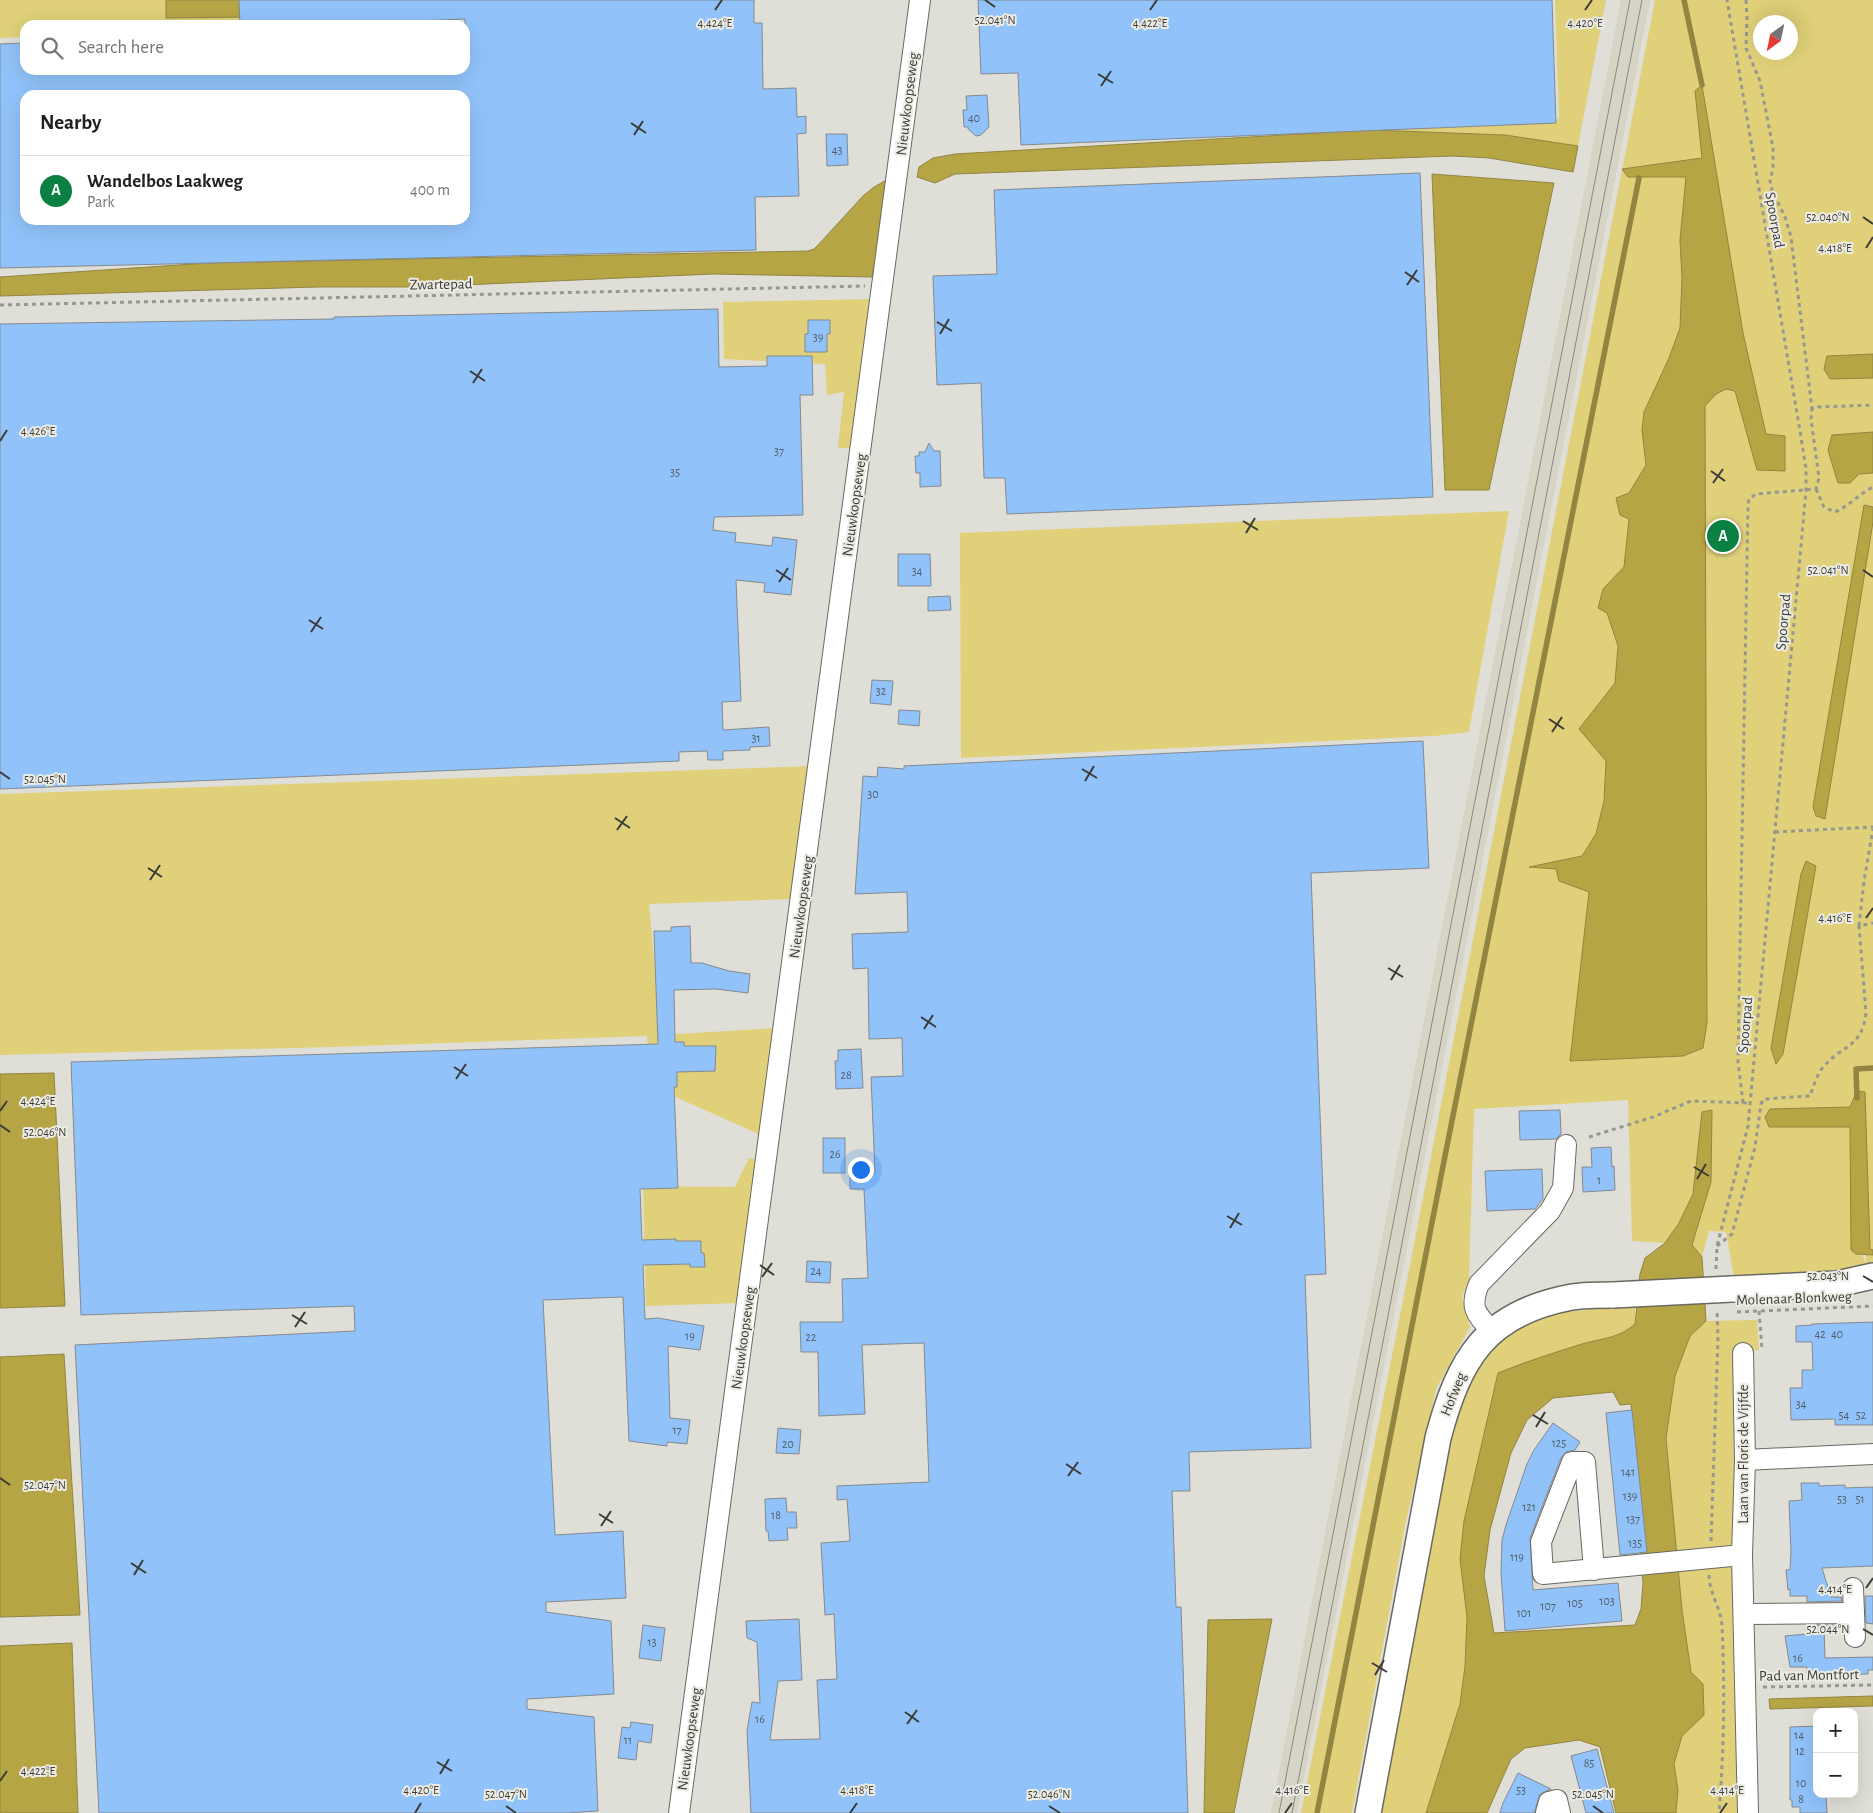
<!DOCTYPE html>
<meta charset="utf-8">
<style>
body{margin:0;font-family:"Alegreya Sans",sans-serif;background:#f6f6f6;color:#202124}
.controls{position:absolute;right:15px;bottom:15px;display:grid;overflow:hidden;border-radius:10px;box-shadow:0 5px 20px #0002}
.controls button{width:45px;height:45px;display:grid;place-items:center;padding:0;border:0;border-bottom:1px solid #e0e0e0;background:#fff;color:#202124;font:25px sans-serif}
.compass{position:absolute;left:1753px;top:15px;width:45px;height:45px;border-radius:50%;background:#fff;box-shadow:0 5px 20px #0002;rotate:213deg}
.you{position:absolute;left:860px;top:1169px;width:18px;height:18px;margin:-12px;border:4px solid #fff;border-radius:50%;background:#1a73e8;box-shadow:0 0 0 8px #1a73e833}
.badge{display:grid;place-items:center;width:32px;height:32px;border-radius:50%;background:#0b8043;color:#fff;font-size:16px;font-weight:700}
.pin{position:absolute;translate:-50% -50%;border:2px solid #fff;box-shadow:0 1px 5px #0006}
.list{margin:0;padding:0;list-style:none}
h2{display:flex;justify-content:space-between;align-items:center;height:65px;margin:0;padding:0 20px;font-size:21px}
h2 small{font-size:16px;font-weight:400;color:#757577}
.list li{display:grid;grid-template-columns:32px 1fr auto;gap:15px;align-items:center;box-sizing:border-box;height:70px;padding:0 20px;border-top:1px solid #e0e0e0}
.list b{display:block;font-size:19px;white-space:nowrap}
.list p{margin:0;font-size:16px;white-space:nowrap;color:#757577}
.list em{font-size:16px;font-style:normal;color:#757577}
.icon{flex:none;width:28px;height:28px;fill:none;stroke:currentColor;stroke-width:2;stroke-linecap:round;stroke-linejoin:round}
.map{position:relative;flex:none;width:1873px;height:1813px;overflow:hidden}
.search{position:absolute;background:#fff;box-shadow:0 5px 20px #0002;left:20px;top:20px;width:450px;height:55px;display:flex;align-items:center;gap:12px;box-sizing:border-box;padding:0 18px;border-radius:15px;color:#757577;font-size:19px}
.panel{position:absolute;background:#fff;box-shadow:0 5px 20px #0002;left:20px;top:90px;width:450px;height:135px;border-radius:15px}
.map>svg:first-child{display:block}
.built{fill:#d6d4c4}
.green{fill:#dfd079;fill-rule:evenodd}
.water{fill:#b6a545;stroke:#918541;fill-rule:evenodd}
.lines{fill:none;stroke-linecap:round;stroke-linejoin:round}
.stream{stroke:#918541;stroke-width:5.5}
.building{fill:#91c3fa;stroke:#83898f;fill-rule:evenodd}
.minor-casing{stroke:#6a6961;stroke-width:22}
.major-casing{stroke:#6a6961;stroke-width:28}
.path{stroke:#979791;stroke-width:3;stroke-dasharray:4 4;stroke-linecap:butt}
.minor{stroke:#fff;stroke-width:20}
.major{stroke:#fff;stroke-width:25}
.tram{stroke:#898882;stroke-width:1}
.major-bridge-casing{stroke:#6a6961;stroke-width:28;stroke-linecap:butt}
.major-bridge{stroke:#fff;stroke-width:25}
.ticks{fill:none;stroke:#3b3b37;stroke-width:2}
.labels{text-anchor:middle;stroke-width:4;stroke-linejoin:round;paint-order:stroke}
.number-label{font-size:12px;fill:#505d68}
.street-label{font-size:15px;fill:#3b3b37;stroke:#edece4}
.ticks-label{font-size:12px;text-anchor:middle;fill:#3b3b37;stroke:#edece4;stroke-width:4;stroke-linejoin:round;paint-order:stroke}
</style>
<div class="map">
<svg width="1873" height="1813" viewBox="0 0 1873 1813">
<rect width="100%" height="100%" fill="#e0dfd7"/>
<!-- built -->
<polygon class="built" points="1621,0 1650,0 1297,1813 1271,1813"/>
<!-- green -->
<g class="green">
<polygon points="0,0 166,0 167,18 251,17 257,25 25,25 25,37 0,38"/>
<polygon points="1555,0 1606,0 1578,146 1505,135 1371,130 1559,119"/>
<path d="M1655,0h218v1250l-22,-10v10l5,4 7,1 3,10v-10h7v12l-139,11 -8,-46 -17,-1 -7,26 -10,-12 4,-15 -21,-1 -10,14 -33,-2 -4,-141 -154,9 -5,169 -7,19 8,30 -34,62 -31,137 -53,287h-51l107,-538zM1760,22h30v30h-30z"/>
<polygon points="876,299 852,448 838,448 844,392 827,395 825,364 724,359 723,302"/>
<polygon points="1509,511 1469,732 1434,736 961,758 960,533"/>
<polygon points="812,766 794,899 649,904 661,1035 778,1028 763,1136 651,1086 647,1036 332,1047 0,1055 0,794"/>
<polygon points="749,1158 760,1161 741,1303 646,1306 643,1186 735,1187"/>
<path d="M1635,1305v19c-17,15 -33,14 -53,20 -29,9 -57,18 -84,30l-38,185 7,58 -2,49 -5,38 -34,109h-46l26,-135 38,-229 16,-48 22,-41 36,-33 38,-14z"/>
<polygon points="1757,1320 1759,1350 1739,1350 1738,1813 1676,1813 1678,1790 1674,1764 1682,1736 1704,1715 1703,1684 1691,1672 1682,1610 1666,1438 1675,1376 1690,1336 1706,1321"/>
</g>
<!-- water -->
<g class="water">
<polygon points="166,0 250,0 251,17 166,18"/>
<polygon points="1702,85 1743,333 1766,434 1785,436 1785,471 1757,470 1735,391 1726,389 1716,394 1705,406 1707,1023 1703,1048 1683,1056 1570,1061 1589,892 1559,881 1556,869 1529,867 1582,856 1596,834 1604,801 1606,761 1579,729 1615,683 1618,646 1607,613 1598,608 1603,589 1624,567 1629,519 1620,515 1616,498 1629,493 1646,465 1642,430 1644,412 1669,358 1680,328 1682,278 1680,240 1686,177 1628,177 1622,169 1702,158 1695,91"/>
<polygon points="1371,130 1505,135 1578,146 1573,172 1489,158 1453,156 955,174 935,183 917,177 919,167 933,158 955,154"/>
<polygon points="1432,174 1554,183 1489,490 1445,490"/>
<polygon points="892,177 872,277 713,274 417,287 318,287 0,296 0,277 208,263 808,251 814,249 819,244 863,196 874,187"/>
<polygon points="1873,354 1873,378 1830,379 1824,369 1827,356"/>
<polygon points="1873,432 1873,473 1859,474 1850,483 1838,483 1828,450 1832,435"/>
<polygon points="1864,505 1873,507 1873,522 1825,819 1816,816 1813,807"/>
<polygon points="1806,861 1816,866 1783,1054 1776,1064 1771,1048 1801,874"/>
<polygon points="54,1073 65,1306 0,1308 0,1074"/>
<polygon points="1857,1091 1865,1092 1870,1249 1873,1250 1873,1255 1856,1254 1851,1250 1850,1127 1769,1127 1765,1117 1770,1109 1850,1107"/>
<path d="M1712,1110l-1,72 -19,63 10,12 4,64 -16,15 -15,40 -9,62 16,172 9,62 12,12 1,31 -22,21 -8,28 4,26 -2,23h-60l-16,-66 -21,-7 -54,8 -14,11 -24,54h-61l34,-109 5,-38 2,-49 -7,-58 4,-38 34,-148c27,-11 55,-20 84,-29 20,-6 36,-5 53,-20l5,-50 5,-16 20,-15 14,-20 14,-29 9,-82zM1613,1392l7,13 11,-1 12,179 -2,26 -6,16 -141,8 -10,-57 6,-46 21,-77 16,-33 26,-22z"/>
<polygon points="64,1354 80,1615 0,1617 0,1357"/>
<polygon points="1272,1619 1234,1813 1204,1813 1208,1620"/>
<polygon points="72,1643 78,1813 0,1813 0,1646"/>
<polygon points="1873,1696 1873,1706 1770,1709 1769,1699"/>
</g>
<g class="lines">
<!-- stream -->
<g class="stream">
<polyline points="1684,0 1702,85"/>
<polyline points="1857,1098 1856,1069 1873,1068"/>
<polyline points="1317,1813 1445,1156 1639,178"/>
</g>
</g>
<!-- building -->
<g class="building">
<path d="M239,0h515v23h8l1,66 33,-1 1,29 9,-1v17l-9,1 2,62 -44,1 1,53 -756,18v-224l25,-1v27h440v-51l-140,6h-85zM25,95h440v125h-440z"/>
<polygon points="978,0 1552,0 1556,123 1021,145 1018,73 981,74"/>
<polygon points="987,95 989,127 981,135 976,136 968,129 968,127 964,127 963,110 967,110 966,96"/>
<polygon points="826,134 847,134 848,165 827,166"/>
<polygon points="1420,173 1433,497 1007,514 1005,478 984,478 981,383 937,385 933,276 997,274 994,190"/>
<polygon points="718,309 719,367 767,366 767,356 812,356 813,395 800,395 803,515 714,517 713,530 736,533 735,542 772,546 773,537 797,540 791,595 764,592 765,583 736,580 741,701 722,702 723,730 769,727 770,746 750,747 750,750 723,751 723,760 708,760 707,751 679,752 679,761 0,789 0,324 334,319 334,317"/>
<polygon points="808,320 830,320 830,334 827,334 827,352 805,352 805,334 808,334"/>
<polygon points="929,443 934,451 940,451 941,486 920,487 920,473 916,473 915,456 919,456 919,452 925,452"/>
<polygon points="898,554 930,554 931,586 898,586"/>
<polygon points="950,596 951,610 928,611 928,597"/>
<polygon points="872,680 893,681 891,705 870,703"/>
<polygon points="899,710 920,711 919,726 898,724"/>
<polygon points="1423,741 1429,868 1311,873 1326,1274 1305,1275 1311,1448 1189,1452 1190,1491 1172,1491 1176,1607 1181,1607 1188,1813 751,1813 747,1731 752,1702 760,1703 757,1642 747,1638 746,1621 799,1619 802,1680 778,1681 770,1740 820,1739 817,1680 837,1679 834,1614 825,1615 821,1543 850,1541 847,1499 837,1500 837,1486 929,1482 924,1343 862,1345 865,1414 819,1416 818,1352 801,1352 800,1322 843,1322 842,1279 868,1278 864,1189 850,1189 850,1172 875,1173 871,1077 903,1076 902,1038 869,1039 868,968 853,969 852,934 908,932 907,892 855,894 863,776 877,777 878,767 904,769 904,766"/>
<polygon points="690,926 691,963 702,963 729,971 750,974 748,993 716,989 674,990 675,1042 684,1042 684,1046 716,1046 715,1071 677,1072 677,1087 674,1087 678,1188 640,1189 642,1240 676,1239 676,1241 701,1241 701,1253 704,1253 705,1267 690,1267 690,1264 643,1265 645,1319 658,1318 704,1326 700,1350 668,1346 670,1418 690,1420 687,1444 667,1442 667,1446 629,1441 623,1297 543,1300 555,1535 623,1531 626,1598 546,1602 546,1612 611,1621 614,1694 527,1699 527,1709 594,1717 598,1811 566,1813 99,1813 75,1345 355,1331 354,1306 81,1315 71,1062 658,1044 654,931 671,931 671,927"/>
<polygon points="861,1049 863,1088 836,1089 835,1061 838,1061 838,1050"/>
<polygon points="1560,1110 1561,1134 1556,1139 1520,1140 1519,1111"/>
<rect x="823" y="1138" width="22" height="35"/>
<polygon points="1611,1147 1612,1167 1614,1166 1615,1190 1583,1192 1582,1167 1592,1167 1591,1148"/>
<polygon points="1542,1169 1543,1199 1535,1209 1487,1211 1485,1171"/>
<polygon points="807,1261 831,1262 830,1283 806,1282"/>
<polygon points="1873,1322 1873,1425 1835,1425 1835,1419 1791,1420 1790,1388 1802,1388 1802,1370 1813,1370 1812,1342 1796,1342 1796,1326 1812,1325 1812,1324"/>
<polygon points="1632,1410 1647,1552 1620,1555 1606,1413"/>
<polygon points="1553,1423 1580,1442 1575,1450 1566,1452 1561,1458 1530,1538 1533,1590 1618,1583 1622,1621 1505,1631 1501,1572 1502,1540 1506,1525 1527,1464 1534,1450"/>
<polygon points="778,1428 801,1430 799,1454 776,1453"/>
<polygon points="1801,1483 1819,1483 1819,1486 1845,1485 1845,1488 1873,1487 1873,1566 1822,1568 1831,1597 1841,1597 1842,1601 1807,1602 1807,1596 1790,1596 1790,1589 1788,1590 1786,1570 1790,1570 1791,1551 1789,1501 1802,1500"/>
<polygon points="786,1498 787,1512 796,1512 797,1528 787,1528 788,1540 769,1541 768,1531 766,1531 765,1499"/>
<polygon points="1865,1596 1873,1596 1873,1624 1866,1623"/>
<polygon points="643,1625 665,1628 661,1661 639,1658"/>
<polygon points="1808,1625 1840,1625 1841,1628 1824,1629 1825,1658 1873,1657 1873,1670 1868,1670 1868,1674 1807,1675 1807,1667 1790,1667 1785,1636 1806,1634 1806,1627"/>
<polygon points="631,1722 653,1725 651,1743 638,1741 636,1760 618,1758 622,1727 630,1728"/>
<polygon points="1817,1726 1817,1794 1826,1794 1827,1813 1800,1813 1800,1807 1792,1807 1792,1800 1790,1800 1790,1727"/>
<polygon points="1597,1749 1614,1813 1586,1813 1571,1756"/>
<polygon points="1518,1773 1551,1789 1540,1794 1534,1813 1500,1813 1503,1803"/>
</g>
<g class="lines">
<defs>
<g id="minor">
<path d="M1492,1331c-16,-17 -23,-23 -13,-47l71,-73 13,-23 3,-43"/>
<polyline points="1743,1353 1745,1460 1742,1555 1748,1813"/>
<polyline points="1745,1460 1873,1454"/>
<path d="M1594,1570l-9,-108h-13l-31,80 2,32c67,-6 133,-13 199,-19"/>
<polyline points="1853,1588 1855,1637"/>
<polyline points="1744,1614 1854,1613"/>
<polyline points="679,1813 920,0"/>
<polyline points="1546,1813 1549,1802 1557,1800 1560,1813"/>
</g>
<g id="major">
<polyline points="1732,1289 1837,1284 1873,1276"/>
<path d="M1368,1813l70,-375c21,-79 47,-125 134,-141 13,-2 28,-2 41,-2"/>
</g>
</defs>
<!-- minor casing -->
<use href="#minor" class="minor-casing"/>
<!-- major casing -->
<use href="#major" class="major-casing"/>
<!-- path -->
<g class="path">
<polyline points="1746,0 1747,18 1746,48 1760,81 1773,148 1773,168 1770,181 1772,190 1785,217 1791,237 1812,409"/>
<polyline points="0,305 865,286"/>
<path d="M1816,489l8,18 11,5c14,-6 24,-18 38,-25"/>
<polyline points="1775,832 1873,827"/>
<polyline points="1859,926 1864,881 1873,829"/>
<polyline points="1743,1103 1738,1062 1748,504 1749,499 1756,494 1816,489 1819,478 1811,419 1812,409 1818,407 1873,405"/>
<polyline points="1589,1137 1653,1117 1691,1101 1749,1103"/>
<path d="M1717,1246l15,-12 23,-87 6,-43 3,-5 46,-3c3,-8 6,-19 11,-26 18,-25 41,-20 45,-57l-7,-87 14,-3"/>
<polyline points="1716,1269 1717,1246 1748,1126 1806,491 1806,469 1800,431 1727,0"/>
<polyline points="1759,1311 1762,1349"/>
<polyline points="1737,1312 1873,1306"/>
<polyline points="1711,1541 1718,1337 1717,1310"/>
<path d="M1709,1575c0,18 12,33 13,51 3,62 2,125 -3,187"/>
<polyline points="1763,1687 1873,1685"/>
</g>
<!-- minor -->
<use href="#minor" class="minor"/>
<!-- major -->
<use href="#major" class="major"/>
<!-- tram -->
<g class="tram">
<polyline points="1279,1813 1630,0"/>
<polyline points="1292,1813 1642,0"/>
</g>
<defs>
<polyline id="major-bridge" points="1613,1295 1732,1289"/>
</defs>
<!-- major-bridge casing -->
<use href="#major-bridge" class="major-bridge-casing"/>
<!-- major-bridge -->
<use href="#major-bridge" class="major-bridge"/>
</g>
<!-- ticks -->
<path class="ticks" d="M985,0l10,7M715,10l7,-10M1150,10l7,-10M1585,10l7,-10M1098,74l15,9M1101,86l10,-15M631,123l15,10M634,135l9,-14M1863,217l10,7M1866,248l7,-11M1405,272l14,10M1407,285l10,-15M937,322l15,9M940,334l9,-15M470,371l15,10M473,383l9,-14M0,441l7,-11M1711,471l14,10M1713,483l10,-14M1243,521l15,9M1246,533l9,-15M776,570l15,10M1863,570l10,7M779,582l9,-14M309,620l14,9M311,632l10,-15M1549,719l15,10M1552,732l10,-15M1082,769l15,9M0,772l10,7M1085,781l9,-15M615,818l15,10M617,830l10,-14M148,868l14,9M150,880l10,-15M1866,918l7,-10M1388,968l15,9M1391,980l9,-15M921,1017l15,10M924,1029l9,-14M454,1067l14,9M456,1079l10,-15M0,1111l7,-10M0,1125l10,7M1694,1167l15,9M1697,1179l9,-15M1227,1216l15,9M1230,1228l9,-15M760,1265l14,10M1863,1276l10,6M762,1277l10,-14M292,1315l15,9M295,1327l10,-15M1533,1415l15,9M1536,1427l9,-15M1066,1464l15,10M1068,1476l10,-14M0,1478l10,7M599,1514l14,9M601,1526l10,-15M131,1563l15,10M134,1575l9,-15M1866,1588l7,-10M1863,1629l10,6M1372,1663l15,9M1375,1675l9,-15M905,1712l14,10M907,1724l10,-14M437,1762l15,9M440,1774l9,-15M0,1781l7,-10M506,1806l10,7M1049,1806l11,7M1593,1806l10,7M415,1813l6,-10M850,1813l7,-10M1285,1813l7,-10M1720,1813l7,-10"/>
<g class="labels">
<!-- number labels -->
<g class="number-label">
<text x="974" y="122">40</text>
<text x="837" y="154">43</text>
<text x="818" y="341">39</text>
<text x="779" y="455">37</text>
<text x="675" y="476">35</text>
<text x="917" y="575">34</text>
<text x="881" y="695">32</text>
<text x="756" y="742">31</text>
<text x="873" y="798">30</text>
<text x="846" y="1079">28</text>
<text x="835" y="1158">26</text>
<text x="1599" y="1184">1</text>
<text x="816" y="1275">24</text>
<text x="1820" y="1338">42</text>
<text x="1837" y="1338">40</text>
<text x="690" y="1340">19</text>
<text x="811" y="1341">22</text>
<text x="1801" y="1408">34</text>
<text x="1844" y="1419">54</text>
<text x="1861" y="1419">52</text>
<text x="677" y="1434">17</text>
<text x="1559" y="1447">125</text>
<text x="788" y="1448">20</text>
<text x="1628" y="1476">141</text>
<text x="1630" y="1500">139</text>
<text x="1842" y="1503">53</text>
<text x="1860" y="1503">51</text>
<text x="1529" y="1511">121</text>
<text x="776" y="1519">18</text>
<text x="1633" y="1523">137</text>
<text x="1635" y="1547">135</text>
<text x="1517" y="1561">119</text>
<text x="1607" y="1605">103</text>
<text x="1575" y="1607">105</text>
<text x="1548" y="1610">107</text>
<text x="1524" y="1617">101</text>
<text x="652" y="1646">13</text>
<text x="1798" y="1662">16</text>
<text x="760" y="1723">16</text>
<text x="1799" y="1739">14</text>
<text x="628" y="1744">11</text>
<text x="1800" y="1755">12</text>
<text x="1589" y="1767">85</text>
<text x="1801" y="1787">10</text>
<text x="1521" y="1794">53</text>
<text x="1801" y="1803">8</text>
</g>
<!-- street labels -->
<g class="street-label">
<text transform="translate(907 104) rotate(-83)" y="5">Nieuwkoopseweg</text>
<text transform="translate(1775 220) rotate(80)" y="5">Spoorpad</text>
<text transform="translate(441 284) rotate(-1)" y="5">Zwartepad</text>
<text transform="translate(854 505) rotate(-82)" y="5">Nieuwkoopseweg</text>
<text transform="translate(1783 622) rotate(-85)" y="5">Spoorpad</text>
<text transform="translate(801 907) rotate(-82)" y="5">Nieuwkoopseweg</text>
<text transform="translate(1745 1025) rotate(-85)" y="5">Spoorpad</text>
<text transform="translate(1794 1298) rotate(-2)" y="5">Molenaar Blonkweg</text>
<text transform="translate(743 1338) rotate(-82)" y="5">Nieuwkoopseweg</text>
<text transform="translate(1453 1394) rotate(-68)" y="5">Hofweg</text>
<text transform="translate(1743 1454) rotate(-90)" y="5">Laan van Floris de Vijfde</text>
<text transform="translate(1809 1675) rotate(-1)" y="5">Pad van Montfort</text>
<text transform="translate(689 1739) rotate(-82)" y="5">Nieuwkoopseweg</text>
</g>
</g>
<g class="ticks-label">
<text x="995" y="24">52.041°N</text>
<text x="715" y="27">4.424°E</text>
<text x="1585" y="27">4.420°E</text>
<text x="1150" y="27">4.422°E</text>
<text x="1828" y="221">52.040°N</text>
<text x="1835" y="252">4.418°E</text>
<text x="38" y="435">4.426°E</text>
<text x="1828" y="574">52.041°N</text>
<text x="45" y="783">52.045°N</text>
<text x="1835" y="922">4.416°E</text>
<text x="38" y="1105">4.424°E</text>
<text x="45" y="1136">52.046°N</text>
<text x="1828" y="1280">52.043°N</text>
<text x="45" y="1489">52.047°N</text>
<text x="1835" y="1593">4.414°E</text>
<text x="1828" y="1633">52.044°N</text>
<text x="38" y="1775">4.422°E</text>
<text x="421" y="1794">4.420°E</text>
<text x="857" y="1794">4.418°E</text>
<text x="1292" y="1794">4.416°E</text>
<text x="1727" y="1794">4.414°E</text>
<text x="506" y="1798">52.047°N</text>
<text x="1049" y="1798">52.046°N</text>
<text x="1593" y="1798">52.045°N</text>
</g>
</svg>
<div class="controls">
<button>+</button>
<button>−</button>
</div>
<svg class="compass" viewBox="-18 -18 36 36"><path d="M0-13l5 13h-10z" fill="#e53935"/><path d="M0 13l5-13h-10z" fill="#757577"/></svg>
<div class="you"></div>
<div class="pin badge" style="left:1723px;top:536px">A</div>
<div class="search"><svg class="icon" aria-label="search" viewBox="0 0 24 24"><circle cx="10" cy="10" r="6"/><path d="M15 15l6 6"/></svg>Search here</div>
<section class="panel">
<h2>Nearby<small></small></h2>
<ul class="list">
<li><span class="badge">A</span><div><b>Wandelbos Laakweg</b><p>Park</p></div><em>400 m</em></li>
</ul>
</section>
</div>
